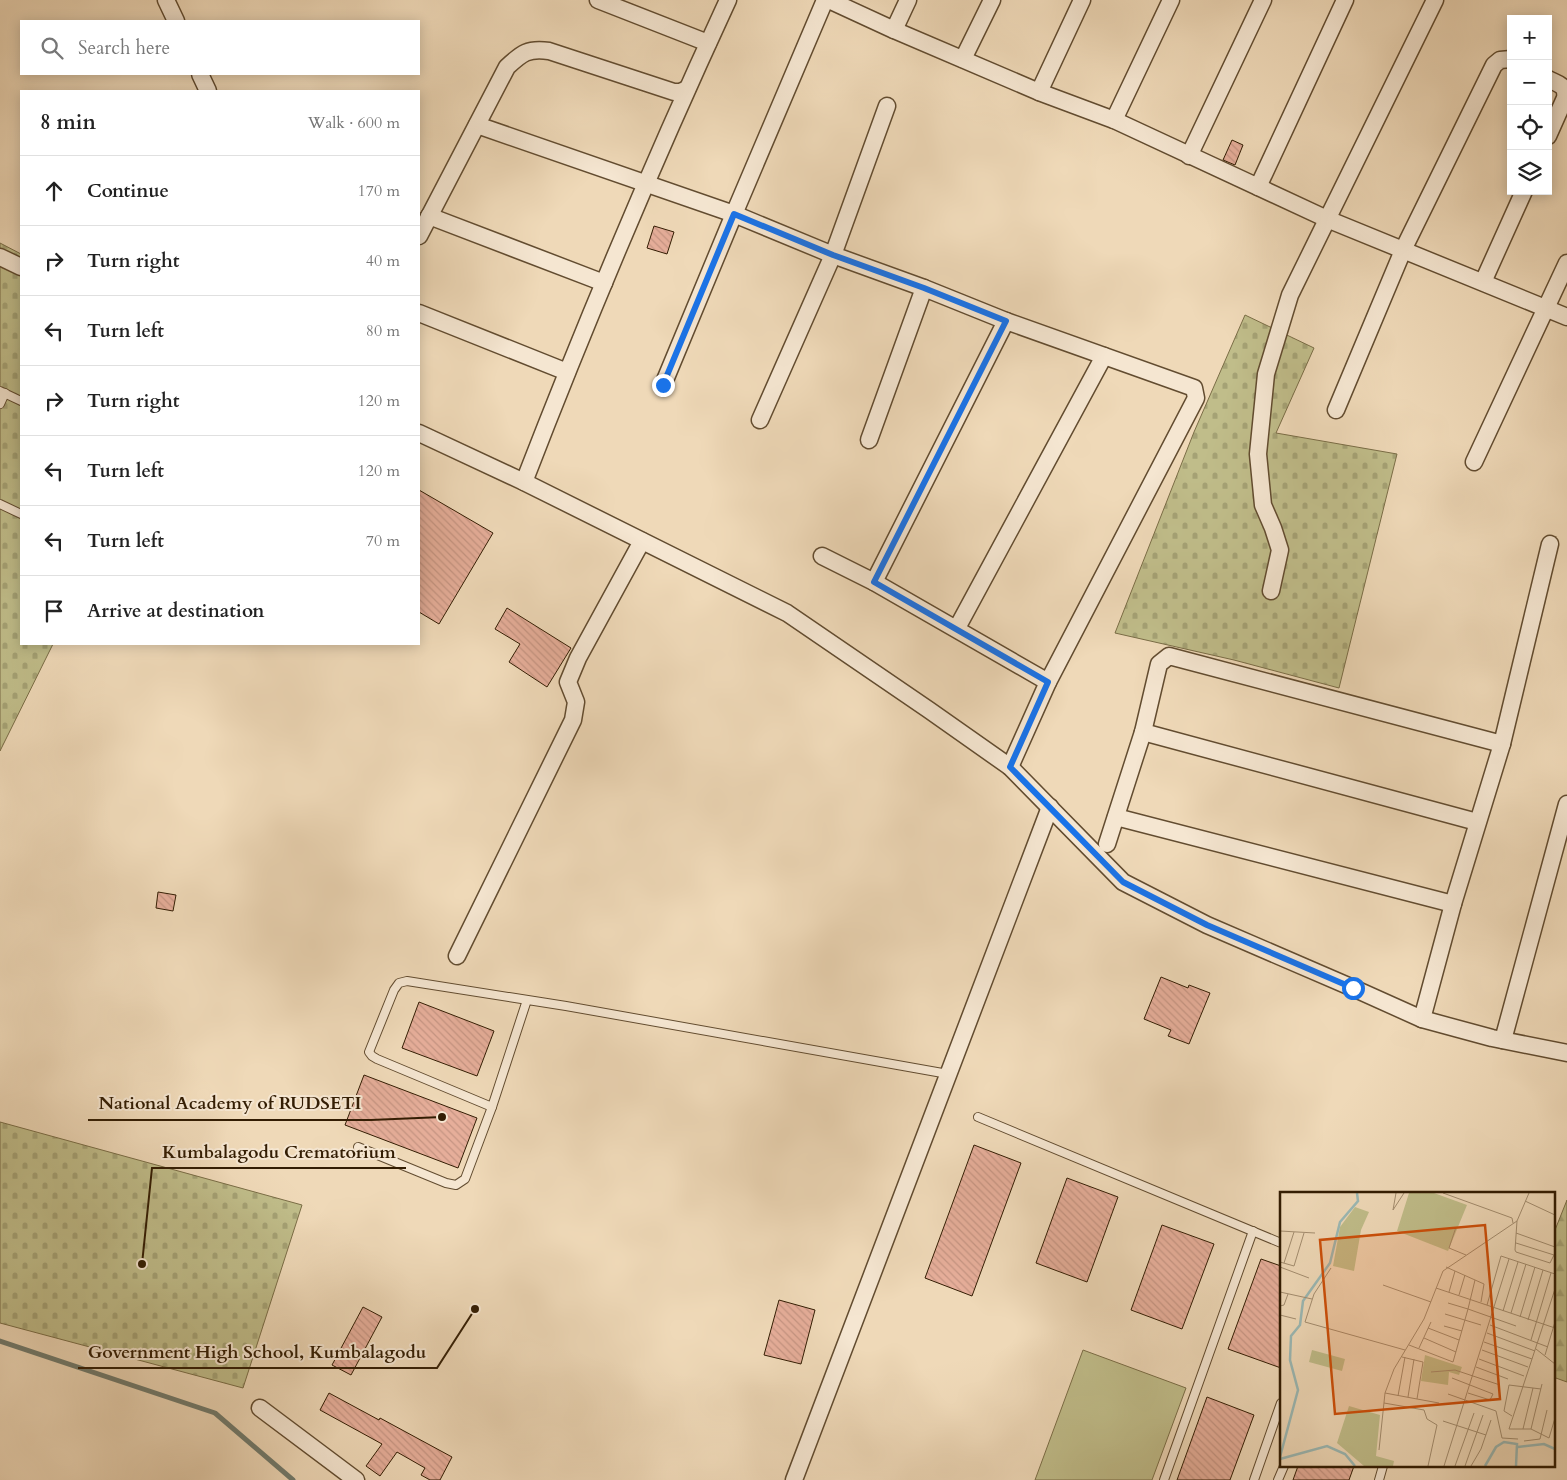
<!DOCTYPE html>
<meta charset="utf-8">
<style>
body{margin:0;font-family:Cardo,serif;background:#f2f2f2;color:#222}
.controls{position:absolute;right:15px;top:15px;display:grid;overflow:hidden;border-radius:0px;box-shadow:0 2px 12px #0003}
.controls button{width:45px;height:45px;display:grid;place-items:center;padding:0;border:0;border-bottom:1px solid #e0e0e0;background:#fff;color:#222;font:25px sans-serif}
.stop{position:absolute;width:15px;height:15px;margin:-11px;border:4px solid #1a73e8;border-radius:50%;background:#fff}
.stop.end{background:#1a73e8;border-color:#fff;box-shadow:0 1px 5px #0008}
.list{margin:0;padding:0;list-style:none}
h2{display:flex;justify-content:space-between;align-items:center;height:65px;margin:0;padding:0 20px;font-size:21px}
h2 small{font-size:16px;font-weight:400;color:#767676}
.list li{display:grid;grid-template-columns:32px 1fr auto;gap:15px;align-items:center;box-sizing:border-box;height:70px;padding:0 20px;border-top:1px solid #e0e0e0}
.list b{display:block;font-size:19px;white-space:nowrap}
.list em{font-size:16px;font-style:normal;color:#767676}
.icon{flex:none;width:28px;height:28px;fill:none;stroke:currentColor;stroke-width:2;stroke-linecap:round;stroke-linejoin:round}
.map{position:relative;flex:none;width:1567px;height:1480px;overflow:hidden}
.search{position:absolute;background:#fff;box-shadow:0 2px 12px #0003;left:20px;top:20px;width:400px;height:55px;display:flex;align-items:center;gap:12px;box-sizing:border-box;padding:0 18px;border-radius:0px;color:#767676;font-size:19px}
.panel{position:absolute;background:#fff;box-shadow:0 2px 12px #0003;left:20px;top:90px;width:400px;height:555px;border-radius:0px}
.map>svg:first-child{display:block}
.forest{fill:url(#forest-firs);stroke:#7a6d46}
.cemetery{fill:url(#cemetery-stones);stroke:#7a6d46}
.pitch{fill:#c0bd8a;stroke:#7a6d46}
.lines{fill:none;stroke-linecap:round;stroke-linejoin:round}
.stream{stroke:#717b6e;stroke-width:5}
.building{fill:url(#building-back-hatch);stroke:#331d03}
.service-casing{stroke:#624c30;stroke-width:10}
.minor-casing{stroke:#624c30;stroke-width:19}
.service{stroke:#f5e6d1;stroke-width:8}
.minor{stroke:#f5e6d1;stroke-width:16}
.route{stroke:#1a73e8;stroke-width:6}
.inset-river{fill:none;stroke:#9bb9b5;stroke-width:2.5}
.inset-road{fill:none;stroke:#a48e70;stroke-width:1}
.view{fill:#cd500b;fill-opacity:0.15;stroke:#cd500b;stroke-width:2.5}
.inset-edge{fill:none;stroke:#331d03;stroke-width:2.5}
.leader{fill:none;stroke:#331d03;stroke-width:2}
.callout-dot{fill:#331d03;stroke:#f5e6d1;stroke-width:2}
.callout-label{font-size:18px;text-anchor:middle;font-weight:bold;fill:#331d03;stroke:#f5e6d1;stroke-width:4;stroke-linejoin:round;paint-order:stroke}
</style>
<div class="map">
<svg width="1567" height="1480" viewBox="0 0 1567 1480">
<defs>
<pattern id="forest-firs" width="22" height="20" patternUnits="userSpaceOnUse" patternTransform="scale(1.25)"><rect width="22" height="20" fill="#c0bd8a"/><path d="M5 1l3.5 6h-7zM16 11l3.5 6h-7z" fill="#a5a275"/></pattern>
<pattern id="cemetery-stones" width="16" height="16" patternUnits="userSpaceOnUse" patternTransform="scale(1.25)"><rect width="16" height="16" fill="#c0bd8a"/><path d="M2 7V4a2 2 0 0 1 4 0v3zM10 15v-3a2 2 0 0 1 4 0v3z" fill="#a5a275"/></pattern>
<pattern id="building-back-hatch" width="6" height="6" patternUnits="userSpaceOnUse" patternTransform="scale(1.25)"><rect width="6" height="6" fill="#e6ae9a"/><path d="M-1 5l2 2M0 0l6 6M5-1l2 2" fill="none" stroke="#c69583"/></pattern>
</defs>
<rect width="100%" height="100%" fill="#efd9b8"/>
<filter id="stains"><feTurbulence type="fractalNoise" baseFrequency=".004" numOctaves="4"/><feColorMatrix values="0 0 0 0 .2 0 0 0 0 .09 0 0 0 0 .02 0 0 0 .5 -.17"/></filter>
<radialGradient id="worn" r=".72"><stop offset=".6" stop-color="#630" stop-opacity="0"/><stop offset="1" stop-color="#630" stop-opacity=".3"/></radialGradient>
<!-- forest -->
<polygon class="forest" points="1567,1200 1567,1382 1553,1377 1553,1235"/>
<!-- cemetery -->
<g class="cemetery">
<polygon points="0,243 21,254 21,644 53,644 0,751"/>
<polygon points="1245,315 1314,348 1276,433 1397,454 1339,688 1234,660 1115,633 1194,432"/>
<polygon points="0,1122 302,1205 243,1388 0,1323"/>
</g>
<!-- pitch -->
<polygon class="pitch" points="1083,1350 1186,1388 1152,1480 1035,1480"/>
<g class="lines">
<!-- stream -->
<polyline class="stream" points="0,1341 215,1413 293,1480"/>
</g>
<!-- building -->
<g class="building">
<polygon points="1232,140 1243,145 1235,165 1223,160"/>
<polygon points="654,226 674,232 667,254 647,248"/>
<polygon points="419,490 493,533 439,624 419,612"/>
<polygon points="507,608 571,648 547,687 509,662 520,644 495,629"/>
<polygon points="158,892 176,895 173,911 156,908"/>
<polygon points="1161,977 1188,988 1189,985 1210,993 1189,1044 1168,1036 1171,1030 1144,1019"/>
<polygon points="419,1002 494,1031 477,1076 402,1048"/>
<polygon points="364,1075 477,1118 458,1168 345,1125"/>
<polygon points="974,1145 1021,1163 972,1296 925,1278"/>
<polygon points="1067,1178 1118,1197 1087,1282 1036,1263"/>
<polygon points="1162,1225 1214,1244 1182,1329 1131,1310"/>
<polygon points="1261,1259 1281,1266 1281,1368 1228,1349"/>
<polygon points="779,1300 815,1310 801,1364 764,1355"/>
<polygon points="363,1307 382,1317 351,1375 332,1365"/>
<polygon points="329,1393 379,1420 380,1418 452,1457 440,1480 430,1480 421,1475 425,1468 397,1452 380,1476 366,1466 382,1444 320,1410"/>
<polygon points="1207,1397 1254,1415 1230,1480 1177,1480"/>
<polygon points="1298,1466 1354,1466 1349,1480 1293,1480"/>
</g>
<g class="lines">
<defs>
<g id="service">
<polyline points="0,391 21,401"/>
<polyline points="0,404 5,393"/>
<polyline points="0,504 21,514"/>
<polyline points="527,1000 492,1107 377,1059 372,1056 369,1052 394,990 399,983 407,981 566,1006 948,1074"/>
<polyline points="978,1117 1281,1243"/>
<polyline points="358,1147 446,1183 456,1185 465,1179 492,1107"/>
<polyline points="1164,1480 1253,1231"/>
<polyline points="1254,1480 1281,1403"/>
<polyline points="1278,1480 1284,1466"/>
<polyline points="1379,1480 1383,1466"/>
</g>
<g id="minor">
<polyline points="166,0 176,21"/>
<polyline points="598,0 708,43"/>
<polyline points="829,0 894,30 1039,92 1114,120 1327,219 1567,317"/>
<polyline points="894,30 908,0"/>
<polyline points="963,59 992,0"/>
<polyline points="200,74 208,91"/>
<path d="M1548,79c10,5 19,6 17,19l-17,38"/>
<polyline points="1039,92 1082,0"/>
<polyline points="1114,120 1171,0"/>
<polyline points="477,125 734,214 825,0"/>
<polyline points="1189,156 1263,0"/>
<polyline points="1258,187 1345,0"/>
<polyline points="429,216 604,283"/>
<path d="M419,236l88,-169c15,-14 21,-19 42,-16l125,41h6l7,-3"/>
<polyline points="0,257 21,267"/>
<polyline points="1483,282 1524,191"/>
<polyline points="419,313 567,372"/>
<polyline points="663,385 734,214 833,255 924,288 1006,321 1194,388 1196,398 1048,682 1010,767"/>
<polyline points="1336,410 1404,248 1494,65 1500,60 1511,59"/>
<polyline points="760,420 833,255 887,106"/>
<polyline points="419,433 524,482 787,613 929,710 1010,767 1123,882 1207,925 1353,988 1422,1019 1492,1038 1567,1053"/>
<polyline points="869,440 924,288"/>
<polyline points="1474,462 1567,263"/>
<path d="M524,482c63,-163 131,-324 204,-482"/>
<polyline points="822,556 874,582 1048,682"/>
<polyline points="874,582 1006,321"/>
<polyline points="1271,591 1280,550 1273,528 1263,505 1258,454 1266,374 1290,295 1435,0"/>
<polyline points="957,628 1104,356"/>
<polyline points="1143,732 1477,822"/>
<polyline points="1502,744 1550,544"/>
<polyline points="1116,817 1453,904"/>
<polyline points="1107,844 1143,732 1159,664 1169,656 1502,744 1453,904 1422,1019"/>
<polyline points="457,956 573,720 576,702 568,682 578,658 642,541"/>
<polyline points="1503,1040 1567,804"/>
<polyline points="260,1408 356,1480"/>
<polyline points="794,1480 1050,807"/>
</g>
</defs>
<!-- service casing -->
<use href="#service" class="service-casing"/>
<!-- minor casing -->
<use href="#minor" class="minor-casing"/>
<!-- service -->
<use href="#service" class="service"/>
<!-- minor -->
<use href="#minor" class="minor"/>
</g>
<g class="lines">
<!-- route -->
<polyline class="route" points="663,385 734,214 833,255 924,288 1006,321 874,582 1048,682 1010,767 1123,882 1207,925 1353,988"/>
</g>
<!-- overview -->
<g transform="translate(1280 1192)">
<rect width="275" height="275" fill="#efd9b8"/>
<path d="M69,214l31,9 -4,41 18,5 -1,5h-29l-27,-23z" fill="#c0bd8a"/>
<path d="M129,1h25l33,12 -19,46 -51,-20zM75,15l14,5 -8,18 -7,41 -21,-5 7,-39zM145,163l37,12 -3,8 -10,-3 -1,13 -27,-4z" fill="#c0bd8a"/>
<path d="M32,158l33,9 -3,12 -33,-9z" fill="#c0bd8a"/>
<path class="inset-river" d="M238,255l26,-3 11,5M0,265l18,-67 -8,-30 1,-24 9,-11 3,-24 27,-38 10,-41 18,-21 -1,-8M0,267l47,-13 18,8 10,12M205,274l11,-19 8,-5 13,2 -1,22"/>
<path class="inset-road" d="M116,1l-3,17 11,-17M163,1l69,25 1,5M245,9l30,14M176,35l-7,21 17,7M0,39l35,2M236,41l39,14M236,51l38,12 -4,8 -34,-11 -1,-2 2,-29M0,70l14,4 10,-33M4,71l10,-31M0,75l29,11M166,75l38,17 -3,18M51,76l-17,26 -9,28 100,28M195,88l-7,29 48,17M103,93l48,17M156,96l119,40M0,100l32,7M169,100l6,-21M179,103l6,-20M207,113l14,-49 54,18M0,114l4,-1 4,-11M223,119l15,-49M231,121l15,-49M165,122l36,11M0,123l16,4M240,125l15,-50M248,128l15,-50M210,133l58,22M164,134l18,5M148,136l31,12M207,141l48,18M144,146l32,14M251,148l20,-67M204,150l48,17M129,153l44,17 15,-53 -20,-6M139,156l12,-26M256,157l19,15M202,158l46,17M265,163l10,-33M199,167l45,17M196,175l32,12M151,180l24,-2 45,15M172,186l41,16 -3,6 -22,-7M262,192l-11,45h-22l46,-140M105,201l32,6 6,-37 -21,-5M168,202l48,17 6,27 16,1M118,204l7,-39M128,205l6,-38M137,207l22,4M104,211l40,7 3,9 10,6 -9,41M232,224l-8,-5 5,-26 32,4M163,229l43,14M243,237l10,-41M251,237l18,9 6,-20M244,249l16,-2 7,-29M99,258l6,-57 9,-24 30,-50 19,-48 74,-50 12,-28M164,274l65,-207M175,274l19,-53M185,274l18,-51M191,274l10,-17 10,-29"/>
<path class="view" d="M205,33l15,174 -165,15 -15,-174z"/>
<rect width="275" height="275" class="inset-edge"/>
</g>
<!-- callouts -->
<path class="leader" d="M442 1117L371 1120H88M142 1264L152 1168H406M475 1309L437 1368H78"/>
<g class="callout-dot">
<circle cx="442" cy="1117" r="5"/>
<circle cx="142" cy="1264" r="5"/>
<circle cx="475" cy="1309" r="5"/>
</g>
<g class="callout-label">
<text x="230" y="1109">National Academy of RUDSETI</text>
<text x="279" y="1158">Kumbalagodu Crematorium</text>
<text x="257" y="1358">Government High School, Kumbalagodu</text>
</g>
<rect width="100%" height="100%" filter="url(#stains)"/>
<rect width="100%" height="100%" fill="url(#worn)"/>
</svg>
<div class="controls">
<button>+</button>
<button>−</button>
<button><svg class="icon" aria-label="locate" viewBox="0 0 24 24"><circle cx="12" cy="12" r="6"/><path d="M12 2v4M12 18v4M2 12h4M18 12h4"/></svg></button>
<button><svg class="icon" aria-label="layers" viewBox="0 0 24 24"><path d="M12 4l9 5-9 5-9-5zM3 14l9 5 9-5"/></svg></button>
</div>
<div class="stop" style="left:1353px;top:988px"></div>
<div class="stop end" style="left:663px;top:385px"></div>
<div class="search"><svg class="icon" aria-label="search" viewBox="0 0 24 24"><circle cx="10" cy="10" r="6"/><path d="M15 15l6 6"/></svg>Search here</div>
<section class="panel">
<h2>8 min<small>Walk · 600 m</small></h2>
<ul class="list">
<li><svg class="icon" aria-label="ahead" viewBox="0 0 24 24"><path d="M12 20V5M6 11l6-6 6 6"/></svg><div><b>Continue</b></div><em>170 m</em></li>
<li><svg class="icon" aria-label="right" viewBox="0 0 24 24"><path d="M7 20v-9h11M14 6l5 5-5 5"/></svg><div><b>Turn right</b></div><em>40 m</em></li>
<li><svg class="icon" aria-label="left" viewBox="0 0 24 24"><path d="M17 20v-9H6M10 6l-5 5 5 5"/></svg><div><b>Turn left</b></div><em>80 m</em></li>
<li><svg class="icon" aria-label="right" viewBox="0 0 24 24"><path d="M7 20v-9h11M14 6l5 5-5 5"/></svg><div><b>Turn right</b></div><em>120 m</em></li>
<li><svg class="icon" aria-label="left" viewBox="0 0 24 24"><path d="M17 20v-9H6M10 6l-5 5 5 5"/></svg><div><b>Turn left</b></div><em>120 m</em></li>
<li><svg class="icon" aria-label="left" viewBox="0 0 24 24"><path d="M17 20v-9H6M10 6l-5 5 5 5"/></svg><div><b>Turn left</b></div><em>70 m</em></li>
<li><svg class="icon" aria-label="arrive" viewBox="0 0 24 24"><path d="M6 21V4h12l-3 4 3 4H6"/></svg><div><b>Arrive at destination</b></div></li>
</ul>
</section>
</div>
